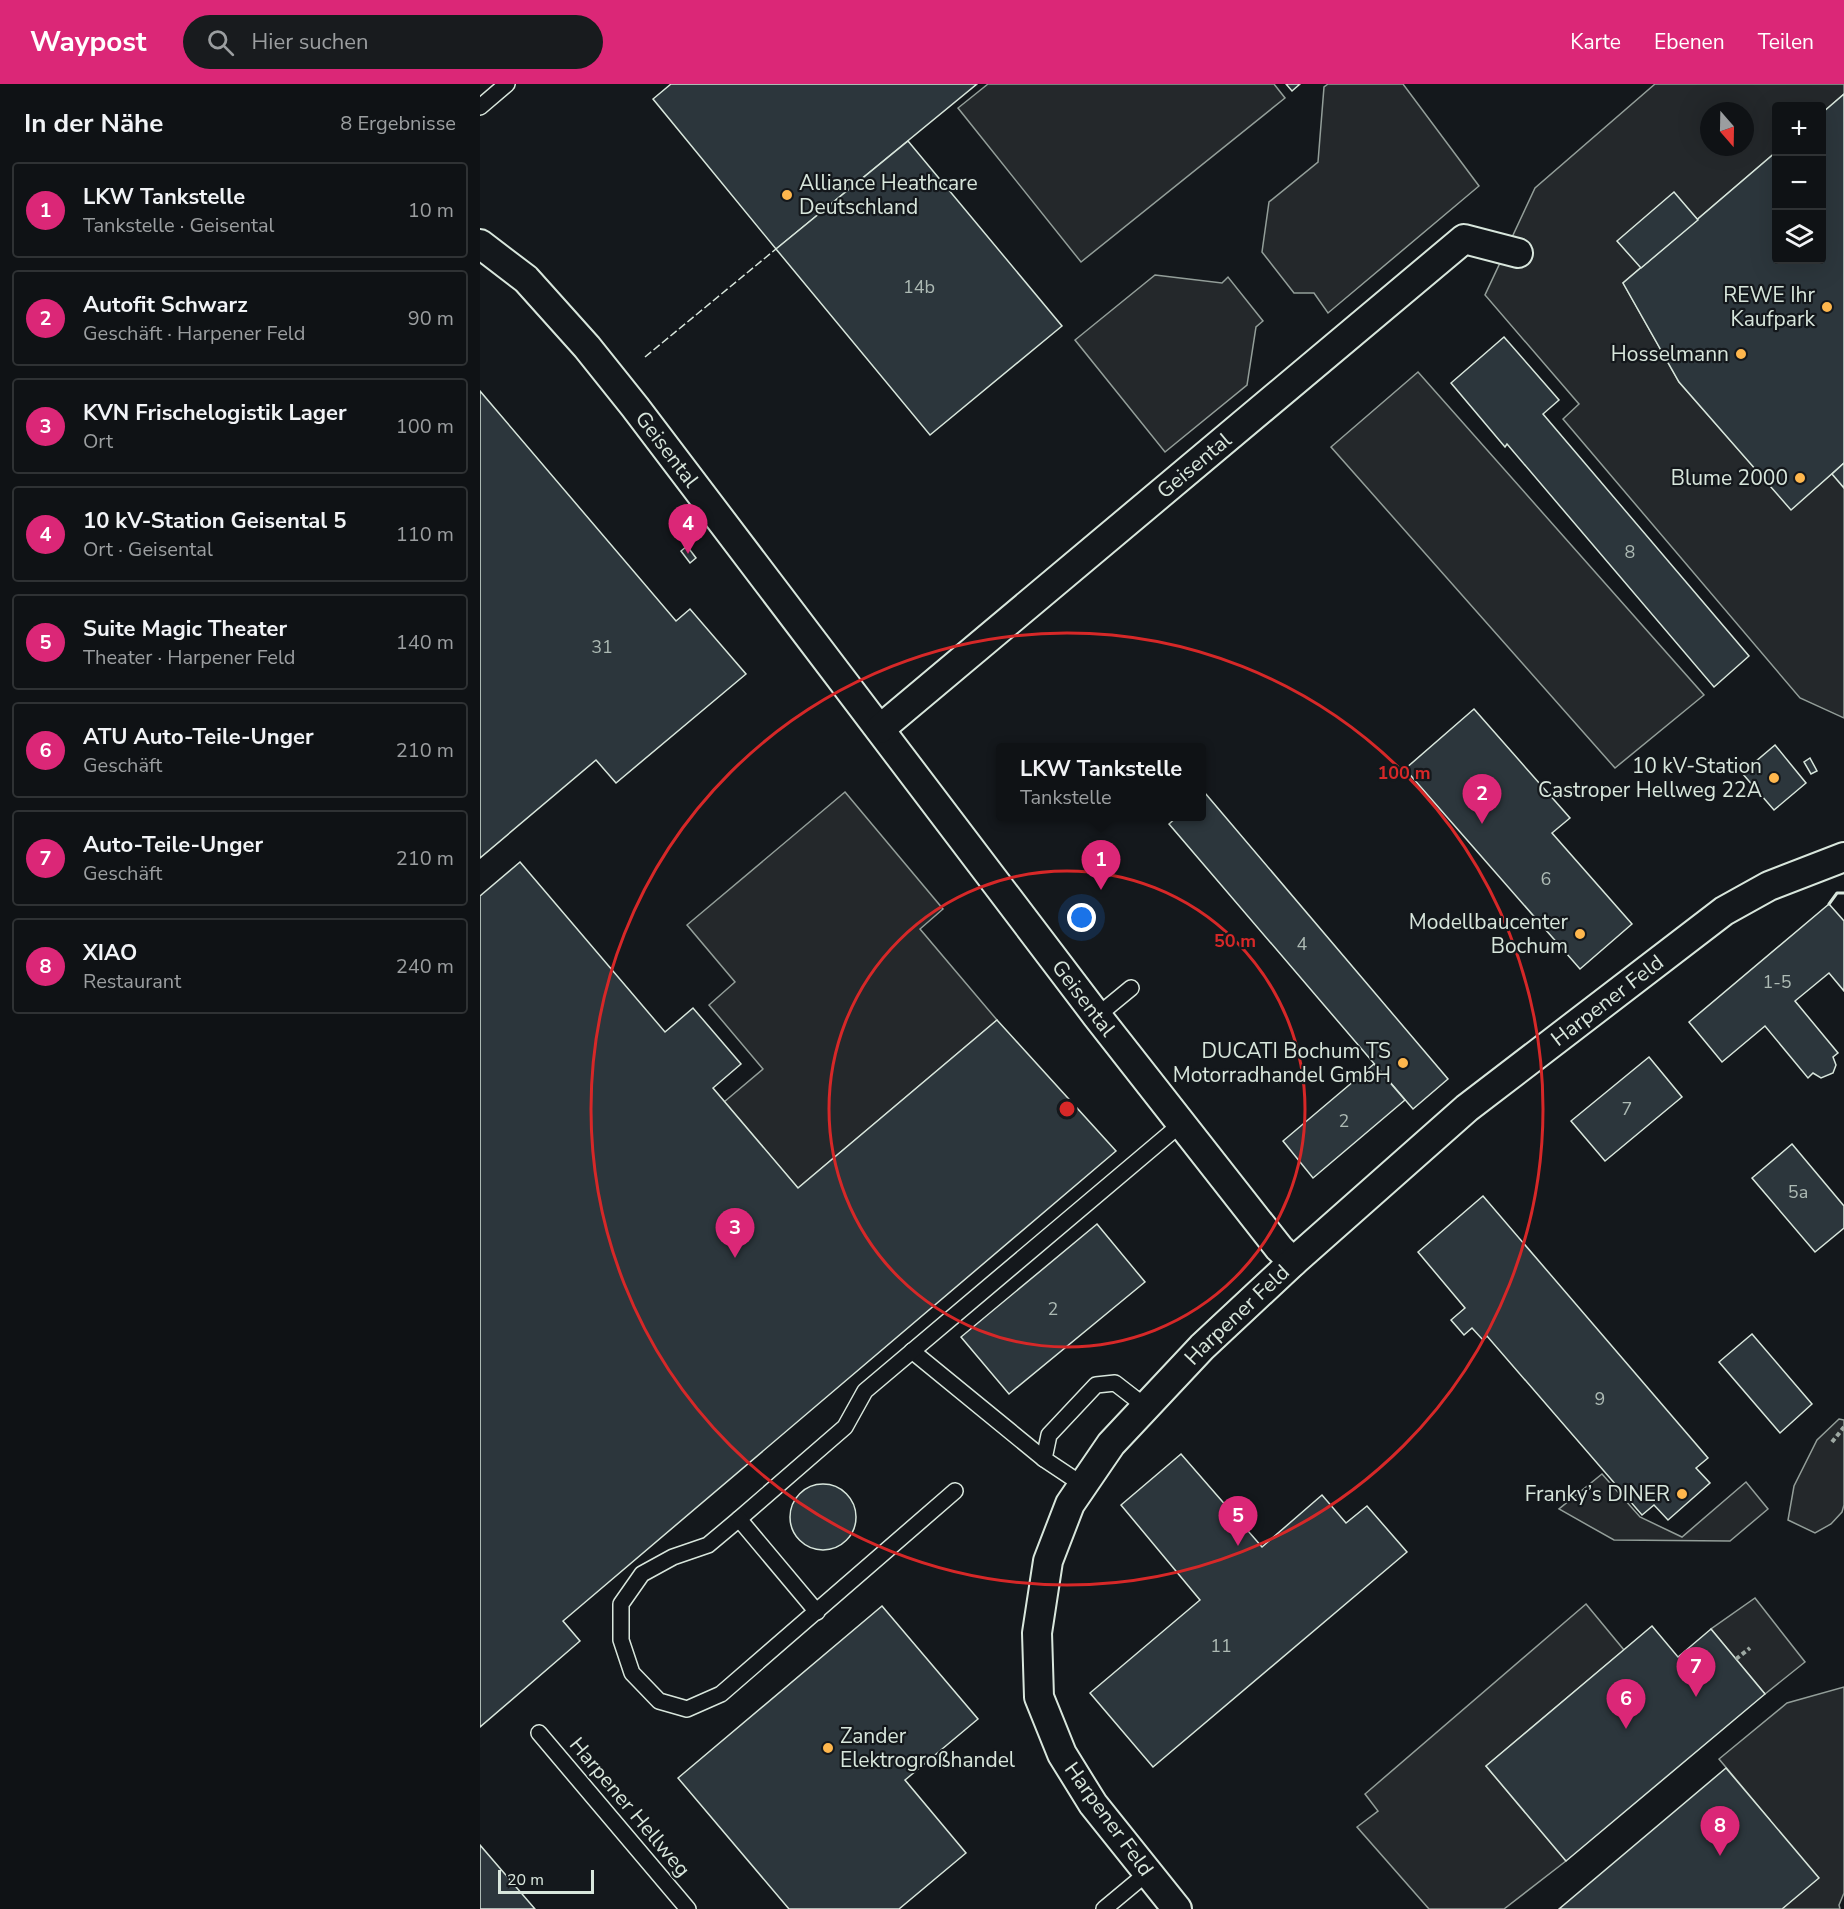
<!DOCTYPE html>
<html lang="de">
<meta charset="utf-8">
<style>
body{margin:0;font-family:"Nunito Sans",sans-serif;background:#181b1e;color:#f1f3f6}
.controls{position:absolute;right:18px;top:18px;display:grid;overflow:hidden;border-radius:6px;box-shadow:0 6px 24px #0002}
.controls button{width:54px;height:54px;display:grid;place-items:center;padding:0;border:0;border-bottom:2px solid #2f3234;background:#0f1215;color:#f1f3f6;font:30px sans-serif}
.compass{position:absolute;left:1220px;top:18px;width:54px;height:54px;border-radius:50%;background:#0f1215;box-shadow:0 6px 24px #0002;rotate:160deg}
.scale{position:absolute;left:18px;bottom:15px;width:96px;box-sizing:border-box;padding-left:6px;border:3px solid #d8e6dc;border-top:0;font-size:16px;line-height:21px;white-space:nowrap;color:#d8e6dc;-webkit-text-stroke:4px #14181c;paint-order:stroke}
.you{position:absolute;left:602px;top:834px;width:21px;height:21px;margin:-15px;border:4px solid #fff;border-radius:50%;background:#1a73e8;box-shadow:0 0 0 9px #1a73e833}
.badge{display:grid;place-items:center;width:39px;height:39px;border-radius:50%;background:#db2777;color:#fff;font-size:20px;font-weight:700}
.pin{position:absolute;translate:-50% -50px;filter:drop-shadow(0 2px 3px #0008)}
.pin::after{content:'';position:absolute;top:32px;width:21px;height:18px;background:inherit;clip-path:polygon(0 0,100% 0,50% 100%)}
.popup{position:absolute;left:516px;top:659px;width:210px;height:78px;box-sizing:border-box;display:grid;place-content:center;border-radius:6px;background:#0f1215;filter:drop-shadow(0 2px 4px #0005);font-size:20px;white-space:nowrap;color:#9b9ea0}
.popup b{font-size:22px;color:#f1f3f6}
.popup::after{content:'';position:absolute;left:50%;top:100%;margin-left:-12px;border:12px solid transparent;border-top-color:#0f1215}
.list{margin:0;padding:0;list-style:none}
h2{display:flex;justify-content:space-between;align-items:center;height:78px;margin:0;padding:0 24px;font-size:26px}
h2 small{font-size:20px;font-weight:400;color:#9b9ea0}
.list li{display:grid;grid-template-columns:39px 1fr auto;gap:18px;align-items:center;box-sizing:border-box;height:96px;margin:0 12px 12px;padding:0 12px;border:2px solid #2f3234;border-radius:6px}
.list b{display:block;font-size:22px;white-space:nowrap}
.list p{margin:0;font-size:20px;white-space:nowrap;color:#9b9ea0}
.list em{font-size:20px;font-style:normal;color:#9b9ea0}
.icon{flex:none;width:33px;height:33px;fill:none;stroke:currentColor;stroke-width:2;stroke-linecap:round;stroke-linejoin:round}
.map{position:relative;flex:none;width:1364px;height:1825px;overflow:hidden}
header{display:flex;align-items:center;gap:36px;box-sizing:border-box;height:84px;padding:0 30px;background:#db2777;color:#fff}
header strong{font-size:28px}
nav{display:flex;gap:33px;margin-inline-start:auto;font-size:21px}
.search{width:420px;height:54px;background:#181b1e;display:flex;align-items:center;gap:15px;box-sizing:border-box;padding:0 21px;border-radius:33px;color:#9b9ea0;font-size:22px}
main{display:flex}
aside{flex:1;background:#0f1215}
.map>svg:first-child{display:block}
.parking{fill:#24282b;stroke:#939e99;stroke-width:1.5;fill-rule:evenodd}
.building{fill:#2c363c;stroke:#d8e6dc;stroke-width:1.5}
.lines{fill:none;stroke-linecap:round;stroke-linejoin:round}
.service-casing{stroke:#d8e6dc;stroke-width:18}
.minor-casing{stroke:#d8e6dc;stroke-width:32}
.path{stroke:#9da8a2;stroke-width:4;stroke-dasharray:4.5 3;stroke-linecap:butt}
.service{stroke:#14181c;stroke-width:15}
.minor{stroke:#14181c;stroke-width:28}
.fence{stroke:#d8e6dc;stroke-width:1.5;stroke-dasharray:8 3;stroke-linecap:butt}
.wall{stroke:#d8e6dc;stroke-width:3}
.ring{fill:none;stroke:#d62828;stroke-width:3}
.poi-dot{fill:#ffb74d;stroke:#14181c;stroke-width:2}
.labels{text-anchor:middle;stroke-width:4.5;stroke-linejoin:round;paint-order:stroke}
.number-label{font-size:18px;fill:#adbab4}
.poi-label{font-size:21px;fill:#d8e6dc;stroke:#14181c;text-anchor:end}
.street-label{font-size:21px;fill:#d8e6dc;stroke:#14181c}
.centre{fill:#d62828;stroke:#14181c;stroke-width:3}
.ring-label{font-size:18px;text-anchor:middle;font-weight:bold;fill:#d62828;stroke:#14181c;stroke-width:4.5;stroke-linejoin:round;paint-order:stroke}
</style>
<header>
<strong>Waypost</strong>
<div class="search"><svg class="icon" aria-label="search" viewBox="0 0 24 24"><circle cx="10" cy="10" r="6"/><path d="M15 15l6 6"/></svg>Hier suchen</div>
<nav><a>Karte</a><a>Ebenen</a><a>Teilen</a></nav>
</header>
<main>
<aside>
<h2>In der Nähe<small>8 Ergebnisse</small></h2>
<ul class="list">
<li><span class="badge">1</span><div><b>LKW Tankstelle</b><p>Tankstelle · Geisental</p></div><em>10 m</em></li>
<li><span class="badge">2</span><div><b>Autofit Schwarz</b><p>Geschäft · Harpener Feld</p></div><em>90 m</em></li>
<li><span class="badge">3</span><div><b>KVN Frischelogistik Lager</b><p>Ort</p></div><em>100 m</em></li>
<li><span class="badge">4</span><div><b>10 kV-Station Geisental 5</b><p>Ort · Geisental</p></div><em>110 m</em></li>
<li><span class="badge">5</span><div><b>Suite Magic Theater</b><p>Theater · Harpener Feld</p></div><em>140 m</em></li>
<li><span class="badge">6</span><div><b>ATU Auto-Teile-Unger</b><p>Geschäft</p></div><em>210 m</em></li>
<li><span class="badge">7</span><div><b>Auto-Teile-Unger</b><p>Geschäft</p></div><em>210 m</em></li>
<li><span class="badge">8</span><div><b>XIAO</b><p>Restaurant</p></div><em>240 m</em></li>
</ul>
</aside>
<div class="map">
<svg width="1364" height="1825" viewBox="0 0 1364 1825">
<rect width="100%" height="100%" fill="#14181c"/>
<!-- parking -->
<g class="parking">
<polygon points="508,0 794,0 805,14 601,178 478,24"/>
<polygon points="848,0 923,0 999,102 848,229 834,209 814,209 782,168 789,118 838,78 844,3"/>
<path d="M1175,0h189v10l-22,19v-7h-46v46l-153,131 56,99 112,127 53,-46v255l-44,-20 -237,-279 16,-15 -94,-109 50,-107zM1229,27h36v36h-36z"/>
<polygon points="675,191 742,199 748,193 783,237 776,243 767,301 685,368 595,256"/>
<polygon points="938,288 1224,611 1135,684 851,363"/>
<polygon points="365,708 463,825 440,845 517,936 318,1104 244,1018 283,985 229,921 255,898 207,841"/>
<polygon points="1359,1335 1364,1336 1364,1421 1362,1428 1351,1440 1335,1449 1308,1436 1314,1402 1337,1356"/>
<polygon points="1122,1390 1160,1433 1202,1453 1266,1398 1288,1425 1250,1457 1134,1456 1079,1425"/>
<polygon points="1275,1514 1325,1578 1285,1610 1231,1545"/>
<polygon points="1106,1520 1144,1566 1006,1682 1086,1777 1024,1825 949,1825 877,1743 898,1727 885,1710"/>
<polygon points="1364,1603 1364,1809 1359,1821 1360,1825 1302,1825 1290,1736 1239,1675 1307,1619"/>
</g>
<!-- building -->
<g class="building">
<polygon points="191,0 497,0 296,165 173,15"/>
<polygon points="806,0 820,0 812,7"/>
<polygon points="1364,10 1364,379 1311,426 1199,298 1143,199 1296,68 1296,176 1342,176 1342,29"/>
<polygon points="428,57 582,242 450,351 296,165"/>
<polygon points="1194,108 1218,136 1161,184 1137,157"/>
<polygon points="1024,253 1079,316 1063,330 1269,572 1234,603 1027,360 1025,363 971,299"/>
<polygon points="0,307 196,537 210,525 266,590 136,699 116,676 0,774"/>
<polygon points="1364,379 1364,404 1352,390"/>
<polygon points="207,462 216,474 210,479 201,467"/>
<polygon points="994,625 1090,734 1072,749 1152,840 1100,885 925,685"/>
<polygon points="1295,661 1326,699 1294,726 1262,689"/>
<polygon points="1330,674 1337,687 1331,690 1324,678"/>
<polygon points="725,709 968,995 933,1025 689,740 698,732 722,732 722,713"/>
<polygon points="40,778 185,948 213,924 261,980 233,1004 318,1104 517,936 636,1067 83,1537 100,1557 0,1643 0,812"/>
<polygon points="1349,820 1364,837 1364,907 1349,889 1315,917 1358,969 1353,973 1356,981 1353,989 1341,994 1333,989 1328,994 1285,942 1242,978 1209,938"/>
<polygon points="1169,973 1202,1013 1125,1077 1091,1037"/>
<polygon points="894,980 925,1016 833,1094 803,1057"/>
<polygon points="1312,1060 1364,1122 1364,1144 1335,1168 1272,1094"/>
<polygon points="1003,1112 1228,1374 1216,1384 1230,1399 1188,1436 1174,1421 1162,1431 1007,1252 1003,1256 992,1244 984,1251 971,1236 985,1224 938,1168"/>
<polygon points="617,1140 665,1198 529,1310 481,1253"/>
<polygon points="1272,1250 1332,1320 1300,1349 1239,1278"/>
<polygon points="701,1370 782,1463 842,1411 866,1439 887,1422 927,1468 673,1683 610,1609 720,1516 641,1421"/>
<circle cx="343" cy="1433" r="33"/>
<polygon points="402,1522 498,1635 425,1696 486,1769 419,1825 309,1825 198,1694"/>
<polygon points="1172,1542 1198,1573 1231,1545 1285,1610 1086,1777 1006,1682"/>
<polygon points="1246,1684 1339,1794 1302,1825 1079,1825"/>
<polygon points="0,1761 55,1825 0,1825"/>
</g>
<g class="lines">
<defs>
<g id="service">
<polyline points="0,23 27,0"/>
<polyline points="617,932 651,904"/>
<polyline points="432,1267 564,1375"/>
<polyline points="603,1401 564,1375 569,1351 616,1301 635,1299 666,1323"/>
<polyline points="475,1407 241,1610 207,1625 179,1617 152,1589 141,1556 141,1520 162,1490 193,1473 228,1461 259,1435 365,1343 385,1307 701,1040"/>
<polyline points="259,1435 337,1528"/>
<polyline points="59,1649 208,1825"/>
<polyline points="624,1825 666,1790"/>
</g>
<g id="minor">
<path id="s1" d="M0,160l46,35 61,68 48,60 462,609 182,232 14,14"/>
<path id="s2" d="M400,645l584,-490 54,14"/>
<path id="s3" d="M697,1825l-84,-105 -31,-50 -23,-57 -2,-64 11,-72 22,-57 41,-60 91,-97 91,-85 174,-154 257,-197 45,-25 75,-29"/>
</g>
</defs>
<!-- service casing -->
<use href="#service" class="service-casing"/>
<!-- minor casing -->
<use href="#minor" class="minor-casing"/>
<!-- path -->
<g class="path">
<polyline points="1352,1358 1364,1343"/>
<polyline points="1256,1575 1270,1564"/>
</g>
<!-- service -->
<use href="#service" class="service"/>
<!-- minor -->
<use href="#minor" class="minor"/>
<!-- fence -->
<g class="fence">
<polyline points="165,273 296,165"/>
<polyline points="1349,820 1357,809 1364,809"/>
</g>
<!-- wall -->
<polyline class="wall" points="1349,820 1357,809 1364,809"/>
</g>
<!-- distance rings -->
<g class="ring">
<circle cx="587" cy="1025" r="238"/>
<circle cx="587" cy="1025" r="476"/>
</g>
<!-- markers -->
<g class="poi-dot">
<circle cx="307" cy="111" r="6"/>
<circle cx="1347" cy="223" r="6"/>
<circle cx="1261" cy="270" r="6"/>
<circle cx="1320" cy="394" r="6"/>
<circle cx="1294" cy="694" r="6"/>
<circle cx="1100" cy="850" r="6"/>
<circle cx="923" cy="979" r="6"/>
<circle cx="1202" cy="1410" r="6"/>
<circle cx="348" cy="1664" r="6"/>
</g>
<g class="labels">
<!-- number labels -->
<g class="number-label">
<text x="439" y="209">14b</text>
<text x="1150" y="474">8</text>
<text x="122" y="569">31</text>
<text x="1066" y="801">6</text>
<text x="822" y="866">4</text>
<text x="1297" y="904">1-5</text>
<text x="1147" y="1031">7</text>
<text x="864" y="1043">2</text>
<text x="1318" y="1114">5a</text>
<text x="573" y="1231">2</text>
<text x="1120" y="1321">9</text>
<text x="741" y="1568">11</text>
</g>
<!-- poi labels -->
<g class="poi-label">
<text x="319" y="106" text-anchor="start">Alliance Heathcare<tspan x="319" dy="24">Deutschland</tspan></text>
<text x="1335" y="218">REWE Ihr<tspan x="1335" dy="24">Kaufpark</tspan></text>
<text x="1249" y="277">Hosselmann</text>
<text x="1308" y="401">Blume 2000</text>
<text x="1282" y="689">10 kV-Station<tspan x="1282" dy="24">Castroper Hellweg 22A</tspan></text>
<text x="1088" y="845">Modellbaucenter<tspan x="1088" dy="24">Bochum</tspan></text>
<text x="911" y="974">DUCATI Bochum TS<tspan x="911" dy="24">Motorradhandel GmbH</tspan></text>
<text x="1190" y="1417">Franky’s DINER</text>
<text x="360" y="1659" text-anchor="start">Zander<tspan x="360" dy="24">Elektrogroßhandel</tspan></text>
</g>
<!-- street labels -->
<g class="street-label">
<text dy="7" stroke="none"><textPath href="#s1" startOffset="279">Geisental</textPath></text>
<text dy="7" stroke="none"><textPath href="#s2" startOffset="410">Geisental</textPath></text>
<text dy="7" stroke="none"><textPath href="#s1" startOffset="968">Geisental</textPath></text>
<text dy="7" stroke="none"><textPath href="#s3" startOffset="1192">Harpener Feld</textPath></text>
<text dy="7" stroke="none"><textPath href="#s3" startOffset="706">Harpener Feld</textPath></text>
<text transform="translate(150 1723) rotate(50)" y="7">Harpener Hellweg</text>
<text transform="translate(629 1735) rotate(54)" y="7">Harpener Feld</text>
</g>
</g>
<circle cx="587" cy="1025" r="9" class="centre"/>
<g class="ring-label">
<text x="924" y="695">100 m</text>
<text x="755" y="863">50 m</text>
</g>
</svg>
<div class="controls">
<button>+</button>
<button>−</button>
<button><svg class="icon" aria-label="layers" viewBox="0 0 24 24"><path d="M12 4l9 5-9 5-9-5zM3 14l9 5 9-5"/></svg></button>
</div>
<svg class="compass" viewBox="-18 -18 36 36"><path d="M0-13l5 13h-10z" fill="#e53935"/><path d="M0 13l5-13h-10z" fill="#9b9ea0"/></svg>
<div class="scale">20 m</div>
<div class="you"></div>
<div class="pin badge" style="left:621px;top:806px">1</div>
<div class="popup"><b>LKW Tankstelle</b>Tankstelle</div>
<div class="pin badge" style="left:1002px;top:740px">2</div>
<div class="pin badge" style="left:255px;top:1174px">3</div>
<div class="pin badge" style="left:208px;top:470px">4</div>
<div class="pin badge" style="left:758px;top:1462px">5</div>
<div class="pin badge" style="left:1146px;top:1645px">6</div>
<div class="pin badge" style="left:1216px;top:1613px">7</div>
<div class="pin badge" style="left:1240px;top:1772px">8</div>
</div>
</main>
